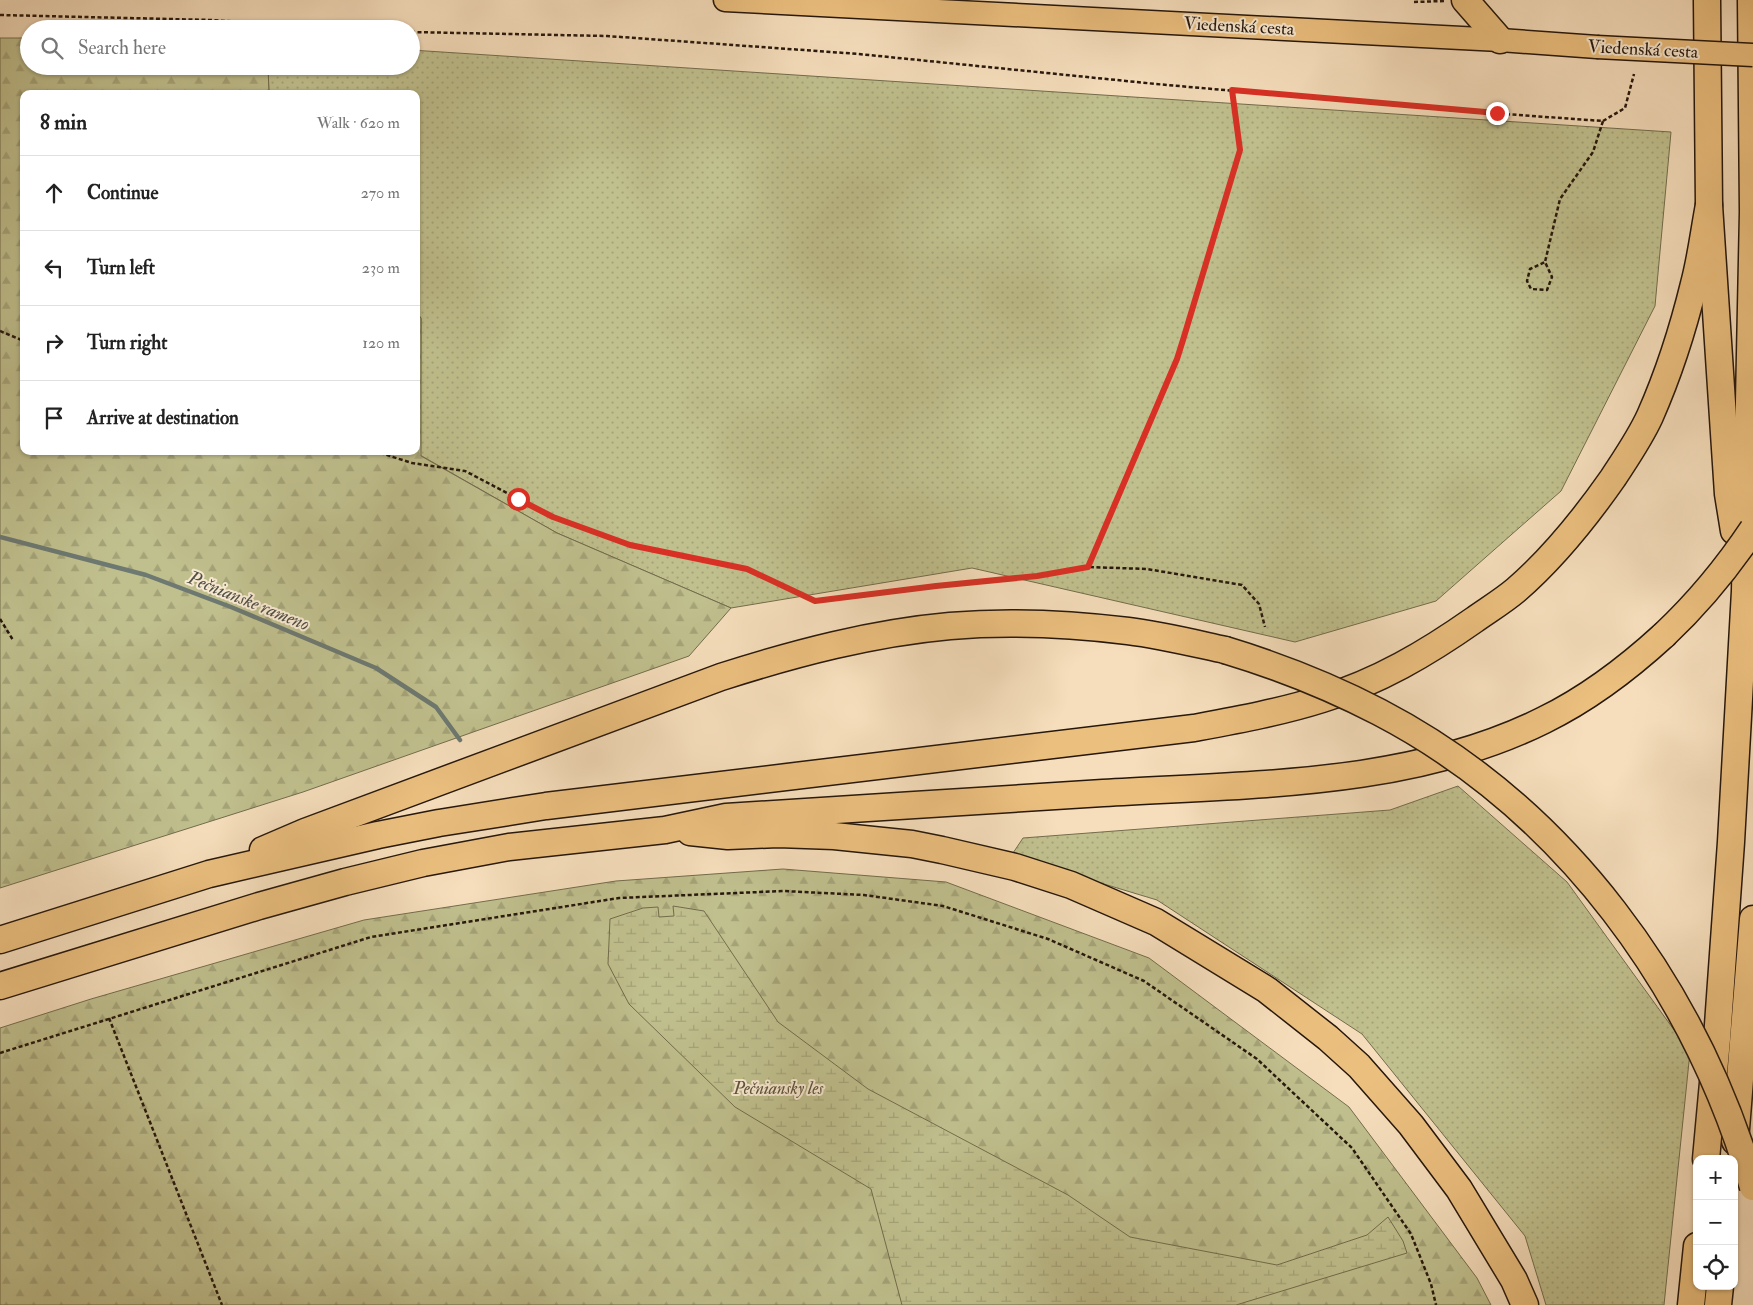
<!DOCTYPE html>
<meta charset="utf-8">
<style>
body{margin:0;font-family:"IM FELL Double Pica",serif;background:#f2f2f2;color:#222}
.controls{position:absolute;right:15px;bottom:15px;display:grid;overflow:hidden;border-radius:10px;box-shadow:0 1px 4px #0004}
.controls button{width:45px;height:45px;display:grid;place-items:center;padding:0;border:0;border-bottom:1px solid #e0e0e0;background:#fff;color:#222;font:25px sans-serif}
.stop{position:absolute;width:15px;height:15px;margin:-11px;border:4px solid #d93025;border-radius:50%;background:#fff}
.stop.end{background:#d93025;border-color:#fff;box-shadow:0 1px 5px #0008}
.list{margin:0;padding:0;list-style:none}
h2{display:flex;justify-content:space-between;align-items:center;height:65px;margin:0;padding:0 20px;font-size:21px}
h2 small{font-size:16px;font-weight:400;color:#767676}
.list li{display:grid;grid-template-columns:32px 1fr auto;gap:15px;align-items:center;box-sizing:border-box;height:75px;padding:0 20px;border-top:1px solid #e0e0e0}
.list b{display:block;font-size:19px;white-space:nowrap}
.list em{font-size:16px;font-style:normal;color:#767676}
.icon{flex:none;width:28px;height:28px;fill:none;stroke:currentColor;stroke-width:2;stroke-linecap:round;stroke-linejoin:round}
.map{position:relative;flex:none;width:1753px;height:1305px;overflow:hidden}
.search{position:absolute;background:#fff;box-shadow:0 1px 4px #0004;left:20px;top:20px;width:400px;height:55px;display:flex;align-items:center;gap:12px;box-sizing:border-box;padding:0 18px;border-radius:28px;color:#767676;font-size:19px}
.panel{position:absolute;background:#fff;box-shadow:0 1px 4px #0004;left:20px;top:90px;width:400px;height:365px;border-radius:10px}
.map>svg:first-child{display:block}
.grass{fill:url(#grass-dots);stroke:#736c4d}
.forest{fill:url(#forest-firs);stroke:#736c4d}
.wetland{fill:url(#wetland-marsh);stroke:#736c4d}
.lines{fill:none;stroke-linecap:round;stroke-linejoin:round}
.stream{stroke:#6d7971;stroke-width:4.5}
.primary-casing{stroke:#26170c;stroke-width:25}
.motorway-casing{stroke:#26170c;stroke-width:29}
.path{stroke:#26170c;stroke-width:2.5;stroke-dasharray:4 2.5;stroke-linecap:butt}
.primary{stroke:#ebbf7e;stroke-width:22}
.motorway{stroke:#ebbf7e;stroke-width:26}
.primary-bridge-casing{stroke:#26170c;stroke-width:25;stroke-linecap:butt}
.motorway-bridge-casing{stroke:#26170c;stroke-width:29;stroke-linecap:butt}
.primary-bridge{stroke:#ebbf7e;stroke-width:22}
.motorway-bridge{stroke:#ebbf7e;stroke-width:26}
.route{stroke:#d93025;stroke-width:6}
.labels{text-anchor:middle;stroke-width:4;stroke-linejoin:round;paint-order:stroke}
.street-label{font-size:18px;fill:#26170c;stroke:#f9ead3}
.park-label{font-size:18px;font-style:italic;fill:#5c523a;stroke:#f9ead3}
.water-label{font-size:19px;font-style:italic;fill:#505047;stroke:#f9ead3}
</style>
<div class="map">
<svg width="1753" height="1305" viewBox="0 0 1753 1305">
<defs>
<pattern id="grass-dots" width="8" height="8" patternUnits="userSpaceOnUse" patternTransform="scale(1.25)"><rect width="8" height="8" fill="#c0c08e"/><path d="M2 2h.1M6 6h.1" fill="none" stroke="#a5a479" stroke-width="1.8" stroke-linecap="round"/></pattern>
<pattern id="forest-firs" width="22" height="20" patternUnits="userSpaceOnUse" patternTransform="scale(1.25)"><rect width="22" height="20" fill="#c0c08e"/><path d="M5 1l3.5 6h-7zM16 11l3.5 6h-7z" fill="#a5a479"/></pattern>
<pattern id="wetland-marsh" width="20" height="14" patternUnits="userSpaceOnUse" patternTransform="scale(1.25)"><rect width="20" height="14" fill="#c0c08e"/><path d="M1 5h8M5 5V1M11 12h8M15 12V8" fill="none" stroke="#a5a479"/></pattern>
</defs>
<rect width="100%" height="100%" fill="#f6debc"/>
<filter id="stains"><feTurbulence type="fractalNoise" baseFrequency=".004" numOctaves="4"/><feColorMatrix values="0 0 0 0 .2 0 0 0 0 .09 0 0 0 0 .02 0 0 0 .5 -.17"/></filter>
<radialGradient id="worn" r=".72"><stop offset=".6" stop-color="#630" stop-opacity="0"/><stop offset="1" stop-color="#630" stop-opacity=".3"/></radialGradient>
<!-- grass -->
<g class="grass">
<polygon points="411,50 1671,132 1655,306 1561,491 1436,601 1295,642 972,568 731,608 557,533 420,455 421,318 416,312 416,94 269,94 268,66 411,66"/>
<polygon points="1458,786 1567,882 1690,1052 1664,1305 1546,1305 1525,1236 1362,1034 1157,900 1011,856 1023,838 1390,810"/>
</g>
<!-- forest -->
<g class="forest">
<polygon points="0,38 29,38 29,66 268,66 269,94 24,94 24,451 416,451 416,312 421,318 421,456 557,533 731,608 689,656 303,792 0,888"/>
<polygon points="783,869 946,882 1149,958 1349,1107 1477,1278 1491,1305 0,1305 0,1028 91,999 364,920 616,881"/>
</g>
<!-- wetland -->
<polygon class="wetland" points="673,906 704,911 778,1022 868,1089 1068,1195 1130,1237 1277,1265 1367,1235 1388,1217 1403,1241 1407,1253 1236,1305 902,1305 871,1189 735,1107 629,1004 608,964 610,919 643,908 658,907 659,917 674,916"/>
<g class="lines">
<!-- stream -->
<polyline class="stream" points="0,537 146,575 231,607 376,668 436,707 460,740"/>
<defs>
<polyline id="primary" points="725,0 1500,40 1597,47"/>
<g id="motorway">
<polyline points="1465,0 1500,40"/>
<polyline points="1707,0 1709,205 1728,494 1734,531"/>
<polyline points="690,832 728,836 778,834 834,836 912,844 942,850 1015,867 1071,885 1156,922 1267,990 1328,1038 1359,1066 1411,1125 1459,1189 1514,1280 1525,1305"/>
<path d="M263,850l42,-18 416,-155c75,-24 151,-44 229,-51 59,-5 120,-2 178,5 33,4 65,12 97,19"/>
<path d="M0,940l209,-66 169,-39 61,-12 107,-17 648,-78c43,-8 87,-16 128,-29 56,-17 105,-46 152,-79 14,-10 29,-19 42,-30 37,-32 69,-72 97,-112 13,-20 27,-40 37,-62 19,-43 33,-87 44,-132 7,-26 10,-53 15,-79"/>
<path d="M0,986l259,-80 86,-24 78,-19 86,-16 156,-17 61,-13c126,-8 251,-16 377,-24 146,-9 307,-6 441,-73 45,-22 84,-52 120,-85"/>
<polyline points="1735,1141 1753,919"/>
<polyline points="1706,1159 1717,1039 1731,842 1745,591 1753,212 1751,0"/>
<polyline points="1691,1305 1697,1246"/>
<polyline points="1718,1305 1720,1286"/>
</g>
</defs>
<!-- primary casing -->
<use href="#primary" class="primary-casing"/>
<!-- motorway casing -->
<use href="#motorway" class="motorway-casing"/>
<!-- path -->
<g class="path">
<polyline points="1414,2 1445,1"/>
<polyline points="0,15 212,20 340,29"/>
<polyline points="411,32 607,36 859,54 1156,84 1462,111 1603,121 1593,152 1560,199 1545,262 1552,277 1547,290 1531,289 1527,281 1530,269 1545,262"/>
<polyline points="1232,90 1240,150 1177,359 1088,567 1147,569 1242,585 1259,604 1265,627"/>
<polyline points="1603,121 1625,108 1634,74"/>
<polyline points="0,331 24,341"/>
<polyline points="374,451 412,463 465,471 553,517 629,545 747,569 815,601 936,586 1037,576 1088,567"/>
<polyline points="0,619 13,640"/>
<polyline points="109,1018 222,1305"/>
<polyline points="0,1053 371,937 619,898 783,891 864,895 943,906 1048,939 1144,981 1257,1059 1352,1148 1411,1234 1431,1284 1436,1305"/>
</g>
<!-- primary -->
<use href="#primary" class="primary"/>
<!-- motorway -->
<use href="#motorway" class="motorway"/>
<defs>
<polyline id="primary-bridge" points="1597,47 1753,55"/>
<g id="motorway-bridge">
<path d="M1664,635c34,-32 63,-67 89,-106"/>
<path d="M1225,650c53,16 104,36 154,62 186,97 316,276 374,475"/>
</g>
</defs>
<!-- primary-bridge casing -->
<use href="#primary-bridge" class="primary-bridge-casing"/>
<!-- motorway-bridge casing -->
<use href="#motorway-bridge" class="motorway-bridge-casing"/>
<!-- primary-bridge -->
<use href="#primary-bridge" class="primary-bridge"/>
<!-- motorway-bridge -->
<use href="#motorway-bridge" class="motorway-bridge"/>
</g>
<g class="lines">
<!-- route -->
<polyline class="route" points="518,499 553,517 630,545 747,569 815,601 936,586 1037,576 1088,567 1177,359 1183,340 1240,150 1232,90 1497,113"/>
</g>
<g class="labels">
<!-- street labels -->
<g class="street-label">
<text transform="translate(1239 26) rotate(3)" y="6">Viedenská cesta</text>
<text transform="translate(1643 49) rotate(3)" y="6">Viedenská cesta</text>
</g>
<!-- park labels -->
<g class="park-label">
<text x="778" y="1094">Pečniansky les</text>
</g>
<!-- water labels -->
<g class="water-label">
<text transform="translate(249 600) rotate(22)" y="7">Pečnianske rameno</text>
</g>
</g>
<rect width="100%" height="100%" filter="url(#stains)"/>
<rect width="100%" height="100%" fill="url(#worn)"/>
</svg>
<div class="controls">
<button>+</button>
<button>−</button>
<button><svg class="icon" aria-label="locate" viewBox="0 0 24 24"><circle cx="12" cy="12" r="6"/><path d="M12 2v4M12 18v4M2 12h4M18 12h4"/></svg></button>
</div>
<div class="stop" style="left:518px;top:499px"></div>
<div class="stop end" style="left:1497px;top:113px"></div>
<div class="search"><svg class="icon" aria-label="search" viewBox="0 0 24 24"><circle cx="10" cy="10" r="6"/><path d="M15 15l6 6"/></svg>Search here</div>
<section class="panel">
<h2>8 min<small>Walk · 620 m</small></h2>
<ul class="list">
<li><svg class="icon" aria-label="ahead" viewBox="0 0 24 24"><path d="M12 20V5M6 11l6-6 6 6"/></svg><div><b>Continue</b></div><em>270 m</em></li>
<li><svg class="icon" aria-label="left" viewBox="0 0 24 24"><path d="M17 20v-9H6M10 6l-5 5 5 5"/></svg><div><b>Turn left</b></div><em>230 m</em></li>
<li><svg class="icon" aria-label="right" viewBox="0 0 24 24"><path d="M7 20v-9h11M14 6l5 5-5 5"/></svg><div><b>Turn right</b></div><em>120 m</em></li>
<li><svg class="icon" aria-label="arrive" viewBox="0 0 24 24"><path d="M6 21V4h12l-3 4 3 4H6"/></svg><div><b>Arrive at destination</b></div></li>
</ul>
</section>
</div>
